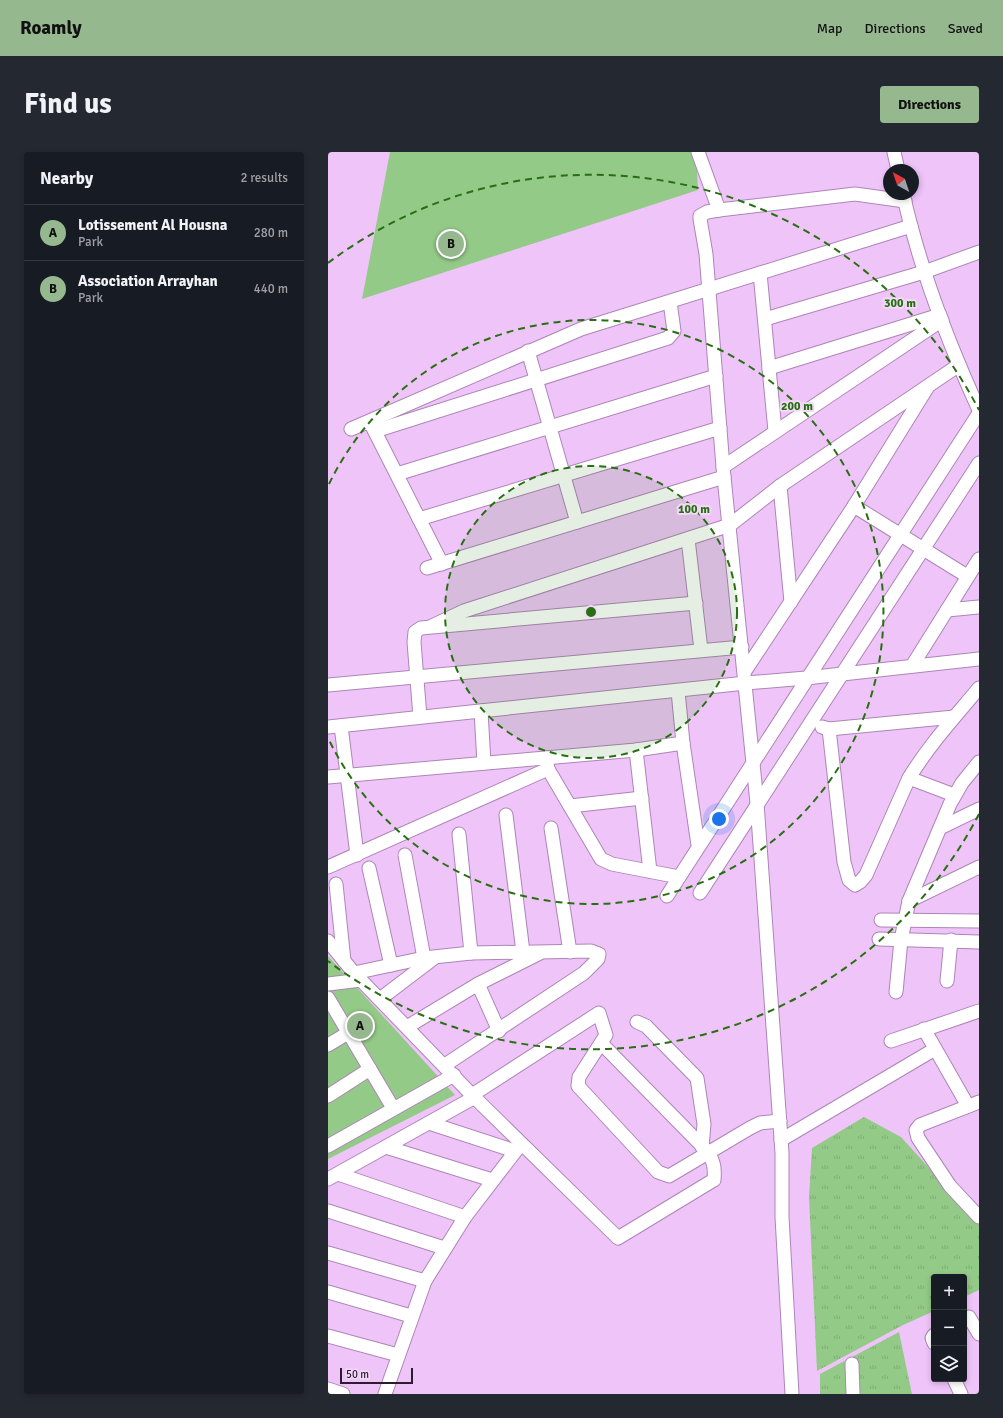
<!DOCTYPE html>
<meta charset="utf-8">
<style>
body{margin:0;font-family:Signika,sans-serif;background:#242831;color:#f1f3f6}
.controls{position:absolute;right:12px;bottom:12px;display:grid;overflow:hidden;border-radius:4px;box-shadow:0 2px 6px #0003}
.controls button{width:36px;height:36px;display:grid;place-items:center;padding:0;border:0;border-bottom:1px solid #363941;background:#171b24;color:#f1f3f6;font:20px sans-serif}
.compass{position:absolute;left:555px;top:12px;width:36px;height:36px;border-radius:50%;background:#171b24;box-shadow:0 2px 6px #0003;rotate:320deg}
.scale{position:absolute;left:12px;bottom:10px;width:73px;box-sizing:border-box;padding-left:4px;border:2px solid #2c1c2f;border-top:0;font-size:11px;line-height:14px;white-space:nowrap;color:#2c1c2f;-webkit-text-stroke:3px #f3d9f8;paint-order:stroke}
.you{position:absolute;left:391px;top:667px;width:14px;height:14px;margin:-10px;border:3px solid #fff;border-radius:50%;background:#1a73e8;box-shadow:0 0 0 6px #1a73e833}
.badge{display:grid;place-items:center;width:26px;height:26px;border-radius:50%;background:#96b88f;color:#111;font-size:13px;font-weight:700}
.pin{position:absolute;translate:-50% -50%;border:2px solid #fff;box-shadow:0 1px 4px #0006}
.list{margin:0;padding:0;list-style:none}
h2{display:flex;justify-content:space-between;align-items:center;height:52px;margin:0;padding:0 16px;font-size:17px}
h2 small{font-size:13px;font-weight:400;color:#9ea1a6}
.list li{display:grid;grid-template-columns:26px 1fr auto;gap:12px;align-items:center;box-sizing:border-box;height:56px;padding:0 16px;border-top:1px solid #363941}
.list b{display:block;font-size:15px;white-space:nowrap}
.list p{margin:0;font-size:13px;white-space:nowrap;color:#9ea1a6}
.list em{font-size:13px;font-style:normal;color:#9ea1a6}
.icon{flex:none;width:22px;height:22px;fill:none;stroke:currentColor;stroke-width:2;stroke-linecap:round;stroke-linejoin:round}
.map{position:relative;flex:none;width:651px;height:1242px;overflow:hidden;border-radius:4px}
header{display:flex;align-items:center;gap:24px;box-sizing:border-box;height:56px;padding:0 20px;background:#96b88f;color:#111}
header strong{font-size:19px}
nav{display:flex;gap:22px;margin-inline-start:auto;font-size:14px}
.intro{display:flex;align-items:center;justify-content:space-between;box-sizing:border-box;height:96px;padding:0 24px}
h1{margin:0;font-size:28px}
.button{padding:10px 18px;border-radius:4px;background:#96b88f;color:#111;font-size:14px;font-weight:700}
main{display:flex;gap:24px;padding:0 24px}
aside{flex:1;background:#171b24;border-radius:4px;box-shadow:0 2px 6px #0003}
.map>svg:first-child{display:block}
.grass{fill:url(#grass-tufts)}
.garden{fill:#94ca87}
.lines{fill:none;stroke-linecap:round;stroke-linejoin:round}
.minor-casing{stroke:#ad85b6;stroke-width:15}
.minor{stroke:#fff;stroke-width:13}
.ring{fill:none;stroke:#277011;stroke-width:2;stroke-dasharray:7 5}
.centre{fill:#277011;stroke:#f3d9f8;stroke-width:2}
.ring-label{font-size:12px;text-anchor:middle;font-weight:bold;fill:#277011;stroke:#f3d9f8;stroke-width:4;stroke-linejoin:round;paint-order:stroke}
</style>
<header>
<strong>Roamly</strong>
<nav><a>Map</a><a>Directions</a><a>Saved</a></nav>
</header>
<div class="intro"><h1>Find us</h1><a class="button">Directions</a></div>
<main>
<aside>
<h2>Nearby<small>2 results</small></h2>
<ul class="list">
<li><span class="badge">A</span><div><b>Lotissement Al Housna</b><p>Park</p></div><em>280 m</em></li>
<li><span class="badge">B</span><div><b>Association Arrayhan</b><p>Park</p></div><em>440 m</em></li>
</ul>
</aside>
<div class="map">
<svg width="651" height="1242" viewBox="0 0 651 1242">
<defs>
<pattern id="grass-tufts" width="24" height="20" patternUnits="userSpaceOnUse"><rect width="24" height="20" fill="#94ca87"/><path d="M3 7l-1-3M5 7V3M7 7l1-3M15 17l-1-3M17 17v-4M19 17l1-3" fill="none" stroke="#80ad75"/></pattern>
</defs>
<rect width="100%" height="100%" fill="#efc5f9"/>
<!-- grass -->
<g class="grass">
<polygon points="536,965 573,985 651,1071 651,1138 636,1145 636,1125 606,1125 606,1159 575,1173 489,1219 481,1045 484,996"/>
<polygon points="571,1180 584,1242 492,1242 492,1222"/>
</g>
<!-- garden -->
<g class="garden">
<polygon points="62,0 368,0 370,38 34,147"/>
<polygon points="0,804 127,943 0,1007"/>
</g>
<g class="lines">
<defs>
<g id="minor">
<polyline points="370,0 391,58 379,60 372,64 372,67 378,102 395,315 429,651 454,1001 454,1065 464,1242"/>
<polyline points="566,0 570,18"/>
<path d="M575,42c17,75 44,146 76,216"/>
<polyline points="391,58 527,42 577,49"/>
<polyline points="432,121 447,279"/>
<polyline points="437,167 596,120 651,100"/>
<polyline points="200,199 249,370"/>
<polyline points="441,216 612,163"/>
<polyline points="43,272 114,412"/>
<polyline points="23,277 253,177 583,74"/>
<polyline points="47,279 340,186 346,179 342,150"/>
<polyline points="395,315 614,168"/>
<polyline points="69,322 388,224"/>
<polyline points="452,334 463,450"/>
<polyline points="526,354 639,424"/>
<polyline points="91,367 392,276"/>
<polyline points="360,387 373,498"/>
<polyline points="99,416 396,325"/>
<polyline points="619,458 651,455"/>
<polyline points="104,474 136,459 402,373 452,334 631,213"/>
<polyline points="584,514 651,407"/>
<polyline points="417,519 526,354 599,236"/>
<polyline points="0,533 414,495"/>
<polyline points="350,539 355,591 370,693"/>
<polyline points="153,559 156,611"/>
<polyline points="92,565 86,490 87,480 93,476 368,451"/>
<polyline points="13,574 29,703"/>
<polyline points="0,575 418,531 478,526 651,507"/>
<polyline points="494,575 501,577 626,565"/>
<path d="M501,577l15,133 5,18 6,5 5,-3 6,-7 43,-97c20,-33 45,-60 70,-90"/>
<polyline points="308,598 322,719"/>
<polyline points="220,617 273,707 284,712 351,725"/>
<polyline points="0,625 308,598 355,591"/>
<polyline points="581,626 626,643"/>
<polyline points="242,654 314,646"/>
<polyline points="178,663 195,800"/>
<polyline points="223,676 242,800"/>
<polyline points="612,676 651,657"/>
<polyline points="131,682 143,801"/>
<polyline points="77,703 96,806"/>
<polyline points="0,715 220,617 218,606"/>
<polyline points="41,716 63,813"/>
<polyline points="8,732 16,809"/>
<polyline points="372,741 651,311"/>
<polyline points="339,744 651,261"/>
<polyline points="581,749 651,715"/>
<polyline points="553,768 651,769"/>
<polyline points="551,787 651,790"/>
<path d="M0,789l26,32 116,120 148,145 94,-57 2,-1c1,-12 0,-18 -6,-28l-106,-108"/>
<polyline points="26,821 96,806 143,801 263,799 271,802 270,807 256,821 117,913"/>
<polyline points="619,829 623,788"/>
<polyline points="0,832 33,828"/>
<polyline points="150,832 171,879"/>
<polyline points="568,840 573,788 581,749 622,652 634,631 651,610"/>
<polyline points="0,846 65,956"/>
<polyline points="52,847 106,806"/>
<polyline points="309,870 318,874 369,926 376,972 374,995"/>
<polyline points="79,875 150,832 212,801"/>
<polyline points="596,877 640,954"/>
<polyline points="563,889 651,859"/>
<polyline points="0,893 20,881"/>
<polyline points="144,943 271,861 278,883 251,925 250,934 330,1020 341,1024 422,976 432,971 452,969"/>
<polyline points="0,944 42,917"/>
<polyline points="651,950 592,973 588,978 590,986 622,1034 651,1065"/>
<polyline points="101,971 187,999"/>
<polyline points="453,988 607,897"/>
<polyline points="0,994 126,923"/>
<polyline points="58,995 164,1028"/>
<polyline points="10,1022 137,1065"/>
<polyline points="0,1027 147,945"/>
<polyline points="0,1059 116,1096"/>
<polyline points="0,1101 97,1129"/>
<polyline points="0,1140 83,1164"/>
<polyline points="641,1165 651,1182"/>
<polyline points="606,1183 604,1186 606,1191"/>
<polyline points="0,1184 70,1203"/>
<polyline points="524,1212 525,1242"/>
<polyline points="626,1227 633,1242"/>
<polyline points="0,1237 15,1242"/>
<polyline points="57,1242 97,1129 137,1065 193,992"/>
</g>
</defs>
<!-- minor casing -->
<use href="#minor" class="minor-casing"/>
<!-- minor -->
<use href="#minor" class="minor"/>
</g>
<!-- distance rings -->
<circle cx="263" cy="460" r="146" fill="#277011" fill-opacity=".12"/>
<g class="ring">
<circle cx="263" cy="460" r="146"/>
<path d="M1 332A292 292 0 1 1 1 588"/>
<path d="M651 662A437 437 0 0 1 0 809M0 111A437 437 0 0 1 651 258"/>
</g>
<circle cx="263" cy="460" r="6" class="centre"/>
<g class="ring-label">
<text x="572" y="155">300 m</text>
<text x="469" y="258">200 m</text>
<text x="366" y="361">100 m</text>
</g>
</svg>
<div class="controls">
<button>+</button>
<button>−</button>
<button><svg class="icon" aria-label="layers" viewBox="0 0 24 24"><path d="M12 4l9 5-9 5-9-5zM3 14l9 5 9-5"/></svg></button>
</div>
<svg class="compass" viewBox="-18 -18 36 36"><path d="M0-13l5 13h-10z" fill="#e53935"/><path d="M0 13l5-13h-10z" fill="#9ea1a6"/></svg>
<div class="scale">50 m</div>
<div class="you"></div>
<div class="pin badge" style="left:32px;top:874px">A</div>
<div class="pin badge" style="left:123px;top:92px">B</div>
</div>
</main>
